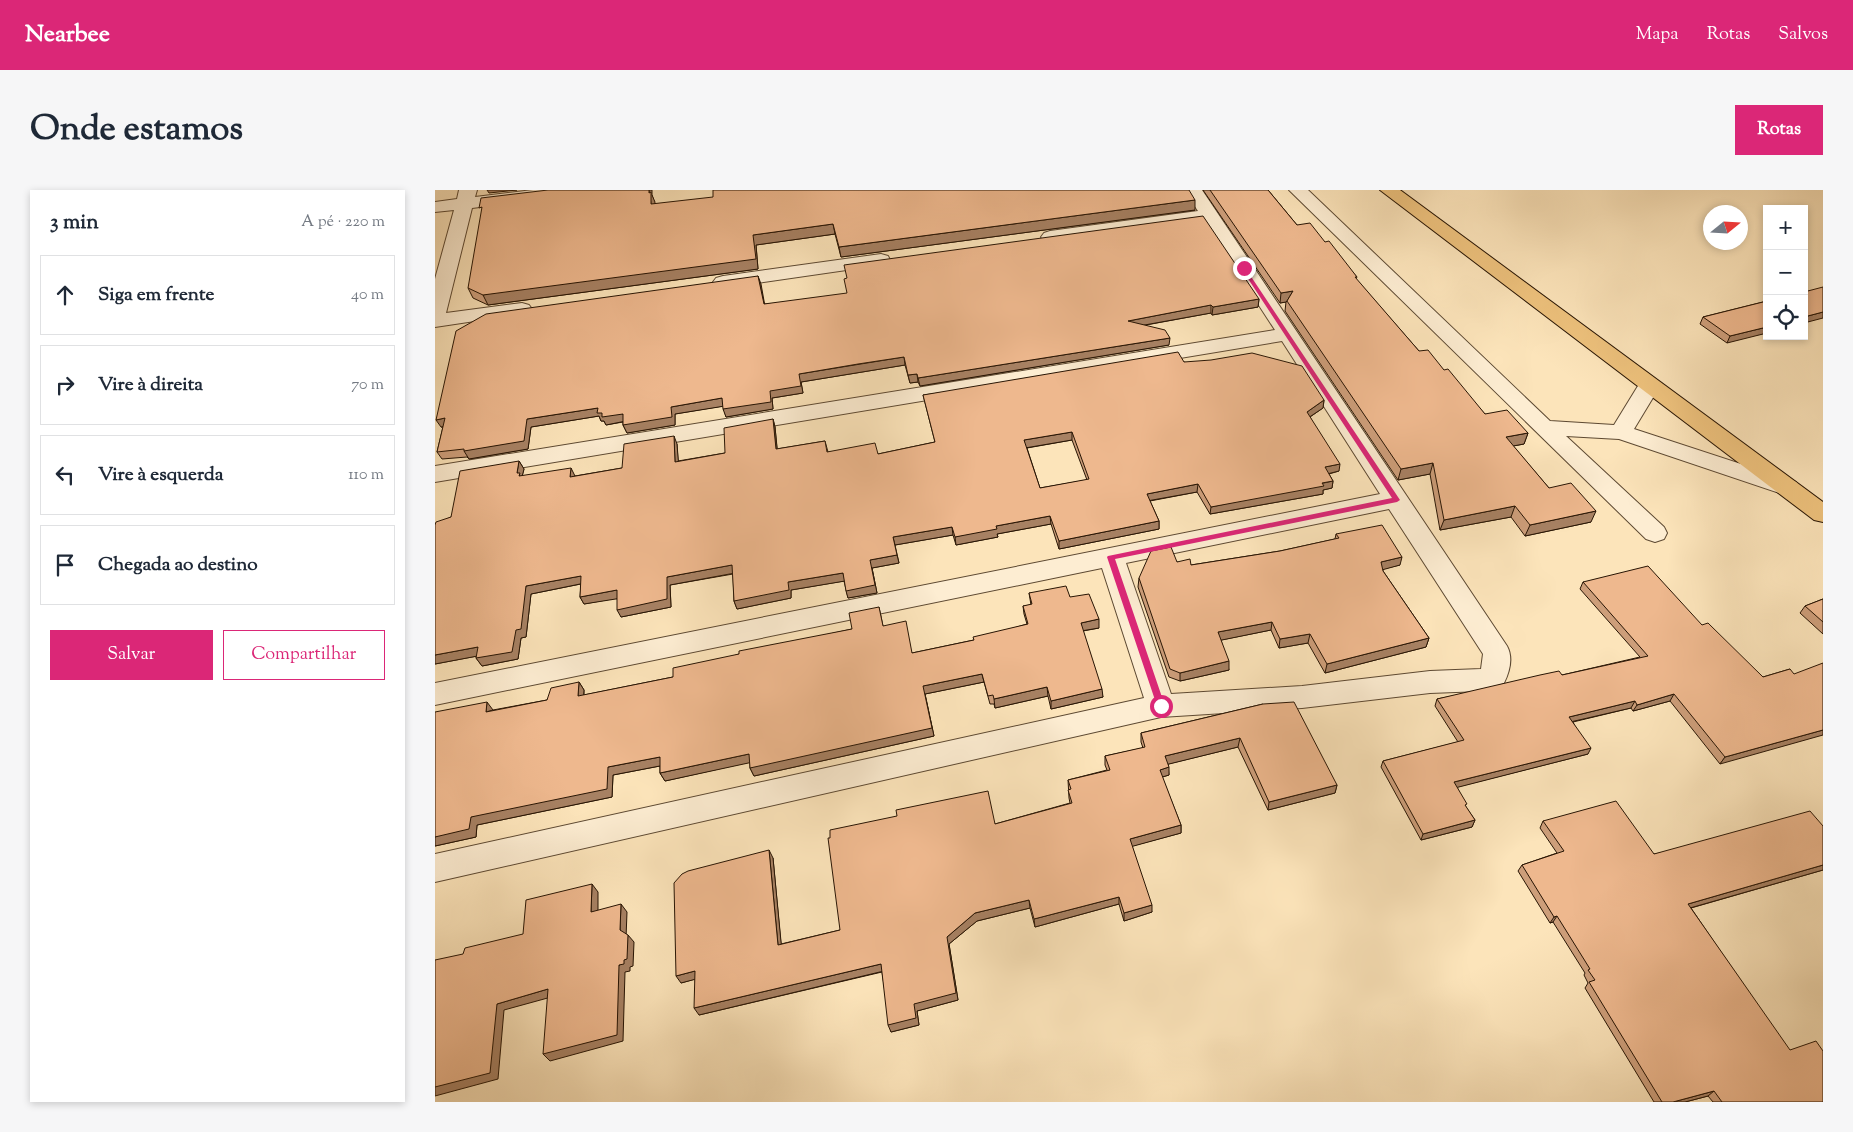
<!DOCTYPE html>
<html lang="pt">
<meta charset="utf-8">
<style>
body{margin:0;font-family:"Sorts Mill Goudy",serif;background:#f6f6f7;color:#1f2937}
.controls{position:absolute;right:15px;top:15px;display:grid;overflow:hidden;border-radius:0px;box-shadow:0 2px 8px #0003}
.controls button{width:45px;height:45px;display:grid;place-items:center;padding:0;border:0;border-bottom:1px solid #e0e1e3;background:#fff;color:#1f2937;font:25px sans-serif}
.compass{position:absolute;left:1268px;top:15px;width:45px;height:45px;border-radius:50%;background:#fff;box-shadow:0 2px 8px #0003;rotate:72deg}
.stop{position:absolute;width:15px;height:15px;margin:-11px;border:4px solid #db2777;border-radius:50%;background:#fff}
.stop.end{background:#db2777;border-color:#fff;box-shadow:0 1px 5px #0008}
.list{margin:0;padding:0;list-style:none}
h2{display:flex;justify-content:space-between;align-items:center;height:65px;margin:0;padding:0 20px;font-size:21px}
h2 small{font-size:16px;font-weight:400;color:#747a83}
.list li{display:grid;grid-template-columns:32px 1fr auto;gap:15px;align-items:center;box-sizing:border-box;height:80px;margin:0 10px 10px;padding:0 10px;border:1px solid #e0e1e3;border-radius:0px}
.list b{display:block;font-size:19px;white-space:nowrap}
.list em{font-size:16px;font-style:normal;color:#747a83}
.actions{display:flex;gap:10px;padding:15px 20px}
.actions a{flex:1;padding:11px 0;border:1px solid #db2777;border-radius:0px;text-align:center;font-size:18px;color:#db2777}
.actions .main{background:#db2777;color:#fff}
.icon{flex:none;width:28px;height:28px;fill:none;stroke:currentColor;stroke-width:2;stroke-linecap:round;stroke-linejoin:round}
.map{position:relative;flex:none;width:1388px;height:912px;overflow:hidden;border-radius:0px}
header{display:flex;align-items:center;gap:30px;box-sizing:border-box;height:70px;padding:0 25px;background:#db2777;color:#fff}
header strong{font-size:24px}
nav{display:flex;gap:28px;margin-inline-start:auto;font-size:18px}
.intro{display:flex;align-items:center;justify-content:space-between;box-sizing:border-box;height:120px;padding:0 30px}
h1{margin:0;font-size:35px}
.button{padding:12px 22px;border-radius:0px;background:#db2777;color:#fff;font-size:18px;font-weight:700}
main{display:flex;gap:30px;padding:0 30px}
aside{flex:1;background:#fff;border-radius:0px;box-shadow:0 2px 8px #0003}
.map>svg:first-child{display:block}
.lines{fill:none;stroke-linecap:round;stroke-linejoin:round}
.minor-casing{stroke:#5d4932;stroke-width:2}
.major-casing{stroke:#281504;stroke-width:2}
.minor{fill:#fdedd2;fill-rule:evenodd}
.major{fill:#eec27d;fill-rule:evenodd}
.wall{fill:#cd9e7a;stroke:#281504;fill-rule:evenodd}
.shaded-wall{fill:#a78163;stroke:#281504}
.building{fill:#eeb88e;stroke:#281504;fill-rule:evenodd}
.route{fill:#db2777}
</style>
<header>
<strong>Nearbee</strong>
<nav><a>Mapa</a><a>Rotas</a><a>Salvos</a></nav>
</header>
<div class="intro"><h1>Onde estamos</h1><a class="button">Rotas</a></div>
<main>
<aside>
<h2>3 min<small>A pé · 220 m</small></h2>
<ul class="list">
<li><svg class="icon" aria-label="ahead" viewBox="0 0 24 24"><path d="M12 20V5M6 11l6-6 6 6"/></svg><div><b>Siga em frente</b></div><em>40 m</em></li>
<li><svg class="icon" aria-label="right" viewBox="0 0 24 24"><path d="M7 20v-9h11M14 6l5 5-5 5"/></svg><div><b>Vire à direita</b></div><em>70 m</em></li>
<li><svg class="icon" aria-label="left" viewBox="0 0 24 24"><path d="M17 20v-9H6M10 6l-5 5 5 5"/></svg><div><b>Vire à esquerda</b></div><em>110 m</em></li>
<li><svg class="icon" aria-label="arrive" viewBox="0 0 24 24"><path d="M6 21V4h12l-3 4 3 4H6"/></svg><div><b>Chegada ao destino</b></div></li>
</ul>
<div class="actions"><a class="main">Salvar</a><a>Compartilhar</a></div>
</aside>
<div class="map">
<svg width="1388" height="912" viewBox="0 0 1388 912">
<rect width="100%" height="100%" fill="#fce4ba"/>
<filter id="stains"><feTurbulence type="fractalNoise" baseFrequency=".004" numOctaves="4"/><feColorMatrix values="0 0 0 0 .2 0 0 0 0 .09 0 0 0 0 .02 0 0 0 .5 -.17"/></filter>
<radialGradient id="worn" r=".72"><stop offset=".6" stop-color="#630" stop-opacity="0"/><stop offset="1" stop-color="#630" stop-opacity=".3"/></radialGradient>
<g class="lines">
<defs>
<g id="minor">
<polygon points="24,0 42,0 40,7 98,0 151,0 148,4 142,5 37,18 11,123 87,113 94,115 97,119 94,123 0,137 0,89 19,20 0,22 0,12 22,9"/>
<path d="M749,0h18l305,456c6,11 3,25 -3,37l-22,8 -52,2 -128,15 -141,9 -726,165v-28l709,-156 -42,-130 -667,137v-22l945,-189 -98,-153 -847,141v-16l840,-136 -71,-109 -154,22 -6,-2 -3,-4 3,-4 6,-2 148,-20zM954,319l94,145 -2,15 -51,2 -128,15 -131,8 -45,-131z"/>
<polygon points="854,0 873,0 1115,231 1179,235 1206,191 1214,189 1222,191 1225,196 1199,239 1361,292 1365,298 1361,304 1353,306 1184,249 1131,246 1229,337 1232,343 1229,349 1220,352 1211,349"/>
<polygon points="446,64 453,66 455,70 453,74 288,98 281,96 278,92 281,88 288,86"/>
</g>
<polygon id="major" points="945,0 965,0 1388,312 1388,332 1379,330"/>
</defs>
<!-- minor casing -->
<use href="#minor" class="minor-casing"/>
<!-- major casing -->
<use href="#major" class="major-casing"/>
<!-- minor -->
<use href="#minor" class="minor"/>
<!-- major -->
<use href="#major" class="major"/>
</g>
<!-- wall -->
<g class="wall">
<polygon points="768,0 833,0 862,35 890,52 922,87 921,89 984,161 1009,180 1050,224 1093,243 1089,254 1078,256 1114,298 1156,332 1090,346 1076,327 1005,340 995,284 963,290 850,121 851,112 845,113"/>
<polygon points="217,5 220,14 760,20 406,67 400,44 321,55 323,79 53,115 38,108 33,98"/>
<polygon points="323,86 329,114 824,109 823,117 777,125 776,123 711,135 734,155 485,196 483,192 475,193 470,175 366,192 368,203 337,208 338,219 291,227 288,216 240,224 240,235 192,243 188,235 188,232 171,235 169,231 166,231 164,226 96,237 93,259 34,269 32,267 7,269 2,262 8,237 6,237"/>
<polygon points="1332,111 1292,153 1265,134 1268,127"/>
<path d="M749,172l140,38 -1,8 -13,9 29,54 -10,3 4,7 -1,7 -9,2v4l-113,20 -13,-22 -47,9 9,20v8l-100,20 -8,-25 -54,10 1,3 -42,8 -3,-10 -58,10 4,18 -27,5 5,25 -29,5 -4,-17 -53,9v8l-54,11 -3,-8 -1,-27 -63,11 1,22 -50,10 -4,-19 -33,6 -4,-7 1,-13 -50,10 -5,43 -5,1 -3,21 -36,7 -6,-8 1,-2 -42,8v-139l16,-8 68,-56 5,8 -2,7h53l47,-8 55,-24 1,17 47,-8 48,-34 2,8 2,22 48,-8 3,11 50,2 57,-12 -12,-47zM637,250l15,40 -47,8 -13,-40z"/>
<polygon points="901,344 965,375 948,379 948,381 994,448 991,457 890,483 873,453 844,458 836,440 786,450 794,480 745,491 734,487 703,397 704,388 742,372 756,375 845,361 900,349"/>
<polygon points="1148,392 1267,435 1328,487 1355,479 1285,574 1235,511 1198,521 1196,518 1138,532 1153,564 1022,597 1031,617 1040,630 1037,637 986,650 946,577 948,571 1023,552 1000,516 1002,509 1127,485 1205,467 1145,399"/>
<polygon points="594,403 635,407 664,438 648,441 668,507 616,519 613,506 560,518 559,514 555,514 549,492 490,504 499,546 319,586 315,578 315,572 230,591 225,583 225,576 178,585 177,607 42,635 41,647 0,656 58,520 112,510 144,492 149,500 149,505 238,487 304,464 417,439 444,417 448,436 477,463 539,450 592,434 589,424 588,416 596,415"/>
<polygon points="1388,409 1388,444 1365,423 1370,416"/>
<polygon points="828,514 902,595 900,603 833,620 803,557 733,574 734,585 727,587 746,635 746,643 697,656 717,722 689,731 684,714 600,737 595,718 542,731 514,754 523,810 482,821 484,835 456,842 447,782 264,825 260,789 246,793 338,668 346,754 405,740 560,634 635,613 634,608 633,590 672,580 670,575 670,566 708,558 706,552 706,543"/>
<polygon points="1108,631 1219,664 1388,636 1388,680 1256,718 1388,912 1278,912 1273,906 1250,912 1219,912 1150,798 1153,793 1149,785 1150,783 1118,732 1115,733 1083,681 1087,675 1122,663 1105,638"/>
</g>
<!-- shaded-wall -->
<g class="shaded-wall">
<polygon points="52,0 82,0 54,3"/>
<polygon points="214,0 217,0 217,5 220,12 219,24 216,14"/>
<polygon points="760,10 760,20 406,67 404,57"/>
<polygon points="398,34 400,44 321,55 323,79 53,115 48,105 318,45"/>
<polygon points="323,86 326,94 331,122 329,114"/>
<polygon points="858,101 852,111 851,112 845,113 846,103"/>
<polygon points="824,109 823,117 777,125 778,117"/>
<polygon points="776,115 776,123 693,138 693,131"/>
<polygon points="1388,122 1388,128 1369,133 1369,127"/>
<polygon points="1332,137 1332,143 1292,153 1295,146"/>
<polygon points="735,148 734,155 485,196 483,188"/>
<polygon points="469,167 470,175 366,192 368,203 337,208 338,219 291,227 288,219 364,184"/>
<polygon points="482,184 483,192 475,193 473,185"/>
<polygon points="287,208 290,216 240,224 240,235 192,243 188,235 236,217"/>
<polygon points="889,210 888,218 870,230 872,222"/>
<polygon points="163,218 188,224 191,231 171,235 169,231 166,231 164,226 96,237 93,259 34,269 29,261 92,229"/>
<polygon points="10,228 14,236 6,237 1,230"/>
<polygon points="338,229 340,237 343,267 341,259"/>
<polygon points="637,242 637,250 590,258 589,250"/>
<polygon points="1093,243 1089,254 1067,258 1071,247"/>
<polygon points="239,246 242,254 244,279 240,272"/>
<polygon points="84,271 89,279 87,287 89,291 82,283"/>
<polygon points="998,273 995,284 963,290 966,279"/>
<polygon points="905,274 904,281 888,285 890,277"/>
<polygon points="136,278 140,286 139,295 135,287"/>
<polygon points="898,291 897,298 888,300 888,304 775,324 776,317"/>
<polygon points="763,294 762,302 712,311 712,304"/>
<polygon points="1080,316 1076,327 1005,340 1009,330"/>
<polygon points="1161,321 1156,332 1090,346 1095,335"/>
<polygon points="615,326 616,334 562,344 563,347 521,355 520,347 561,336"/>
<polygon points="724,331 724,339 624,359 624,351"/>
<polygon points="517,337 518,345 460,355 458,347"/>
<polygon points="462,365 464,373 437,378 442,403 413,408 411,401 435,370"/>
<polygon points="967,367 965,375 943,381 946,372"/>
<polygon points="297,375 300,383 235,395 236,417 186,427 182,420 232,387"/>
<polygon points="408,383 410,391 356,400 356,408 302,419 299,411 353,392"/>
<polygon points="146,386 150,393 96,404 91,447 86,448 83,469 47,476 41,468 81,440 91,396"/>
<polygon points="182,400 187,408 149,414 145,407"/>
<polygon points="664,429 664,438 646,441 646,433"/>
<polygon points="837,432 836,440 782,451 783,442"/>
<polygon points="875,444 873,453 844,458 845,449"/>
<polygon points="994,448 991,457 890,483 892,474"/>
<polygon points="43,457 48,465 0,474 0,465"/>
<polygon points="794,471 794,480 745,491 745,483"/>
<polygon points="547,484 549,492 490,504 499,546 319,586 315,578 488,496"/>
<polygon points="144,492 149,500 148,514 143,506"/>
<polygon points="612,497 613,506 560,518 559,509"/>
<polygon points="667,499 668,507 616,519 616,511"/>
<polygon points="1239,504 1235,511 1198,521 1202,515"/>
<polygon points="1200,511 1196,518 1131,533 1134,527"/>
<polygon points="52,512 58,520 51,522"/>
<polygon points="1388,540 1388,545 1285,574 1290,567"/>
<polygon points="805,548 803,557 730,575 730,566"/>
<polygon points="1156,558 1153,564 1016,599 1019,592"/>
<polygon points="314,564 318,572 230,591 225,583"/>
<polygon points="225,567 230,575 178,585 177,607 42,635 41,647 0,656 0,647 36,627 173,577"/>
<polygon points="734,577 734,585 724,588 725,580"/>
<polygon points="902,595 900,603 833,620 834,612"/>
<polygon points="1040,630 1037,637 986,650 988,644"/>
<polygon points="746,635 746,643 695,657 695,649"/>
<polygon points="334,660 338,668 347,762 343,755"/>
<polygon points="1388,675 1388,680 1248,720 1253,714"/>
<polygon points="157,694 163,702 163,729 156,722"/>
<polygon points="684,707 684,714 600,737 599,729"/>
<polygon points="594,710 595,718 542,731 514,754 523,810 482,821 484,835 456,842 453,835 479,814 512,747 540,723"/>
<polygon points="186,714 192,722 191,748 185,740"/>
<polygon points="717,715 717,722 689,731 689,723"/>
<polygon points="1122,726 1118,732 1115,733 1119,727"/>
<polygon points="193,745 199,752 198,776 195,777 195,781 190,782 188,851 115,871 108,864 189,770"/>
<polygon points="446,774 449,781 264,825 259,818"/>
<polygon points="260,781 265,788 246,793 241,786"/>
<polygon points="113,799 120,806 69,820 63,889 0,906 0,897 62,814"/>
<polygon points="1279,901 1273,906 1250,912 1238,912"/>
</g>
<!-- building -->
<g class="building">
<polygon points="113,0 214,0 214,3 216,2 216,14 278,7 278,0 754,0 760,10 404,57 398,34 318,45 321,69 48,105 33,98 47,17 44,18 46,8"/>
<polygon points="775,0 833,0 862,35 875,33 890,52 894,51 922,87 920,87 984,161 993,160 1009,180 1013,179 1050,224 1072,220 1093,243 1071,247 1114,298 1136,293 1161,321 1095,335 1080,316 1009,330 998,273 966,279 852,111 858,101 846,103"/>
<polygon points="768,26 824,109 778,117 776,115 693,131 730,140 735,148 483,188 482,184 473,185 469,167 423,174 364,184 366,196 335,201 336,212 288,219 287,208 236,217 237,227 188,235 188,224 167,227 167,223 162,223 163,218 92,229 89,251 29,261 29,259 2,262 10,228 1,230 21,141 51,124 323,86 329,114 412,103 409,89 412,88 409,75"/>
<polygon points="1388,97 1388,122 1369,127 1369,102"/>
<polygon points="1332,111 1332,137 1295,146 1268,127"/>
<path d="M743,162l6,10 27,-2 41,-7 50,13 22,34 -17,12 33,52 -15,3 8,14 -11,2 2,3 -113,21 -13,-23 -51,10 12,27 -100,20 -9,-25 -54,10 1,3 -42,8 -3,-10 -59,10 4,18 -27,5 5,25 -29,6 -3,-18 -55,9 1,8 -55,11 -2,-36 -65,12v22l-50,11v-20l-37,7 1,-21 -55,10 -5,43 -5,1 -4,22 -36,6 2,-11 -43,8v-130l1,-3 15,-5 9,-46 59,-10 -2,12h3l-1,3 52,-8 -1,9 52,-9 2,-24 50,-8 1,26 50,-9 -1,-25 49,-9 3,30 49,-8 2,11 48,-9 3,11 57,-12 -12,-47zM637,242l17,47 -49,9 -16,-48z"/>
<polygon points="947,335 967,367 946,372 948,381 994,448 892,474 875,444 845,449 837,432 783,442 794,471 745,483 735,479 704,388 716,361 736,357 742,372 755,369 756,375 845,361 904,348 901,344"/>
<polygon points="1213,376 1267,435 1273,433 1328,487 1355,479 1359,484 1388,473 1388,540 1290,567 1239,504 1202,515 1200,511 1134,527 1156,558 1019,592 1032,614 1030,615 1040,630 988,644 948,571 1029,550 1002,509 1105,485 1124,481 1127,485 1213,466 1148,392"/>
<polygon points="631,396 635,407 654,404 664,429 646,433 667,499 616,511 612,497 559,509 558,505 553,506 547,484 488,496 497,538 315,578 314,564 225,583 225,567 173,577 172,599 36,627 34,639 0,647 0,522 52,512 51,522 112,510 116,498 144,492 143,506 238,487 238,478 304,464 304,461 417,439 414,423 444,417 448,436 471,431 477,463 539,450 538,447 593,434 588,416 597,414 594,403"/>
<polygon points="1388,409 1388,432 1370,416"/>
<polygon points="859,512 902,595 834,612 805,548 730,566 734,577 725,580 746,635 695,649 717,715 689,723 684,707 599,729 594,710 540,723 512,747 521,803 479,814 481,828 453,835 446,774 259,818 260,781 241,786 239,693 247,684 253,681 334,660 343,755 405,740 393,648 395,648 395,640 462,626 461,620 553,601 560,634 637,613 633,600 636,599 633,590 675,580 670,566 710,557 706,543 828,514"/>
<polygon points="1181,611 1219,664 1375,621 1388,636 1388,675 1253,714 1355,860 1381,851 1388,861 1388,912 1287,912 1279,901 1238,912 1227,912 1154,792 1160,790 1153,780 1155,779 1122,726 1119,727 1087,675 1129,661 1108,631"/>
<polygon points="157,694 156,722 186,714 185,740 193,745 192,769 189,770 189,774 184,775 182,845 108,864 113,799 62,814 55,883 0,897 0,770 28,764 30,758 88,744 91,710"/>
</g>
<!-- route -->
<polygon class="route" points="809,76 965,310 962,312 680,369 730,516 726,519 722,516 672,367 673,366 957,308 806,78"/>
<rect width="100%" height="100%" filter="url(#stains)"/>
<rect width="100%" height="100%" fill="url(#worn)"/>
</svg>
<div class="controls">
<button>+</button>
<button>−</button>
<button><svg class="icon" aria-label="locate" viewBox="0 0 24 24"><circle cx="12" cy="12" r="6"/><path d="M12 2v4M12 18v4M2 12h4M18 12h4"/></svg></button>
</div>
<svg class="compass" viewBox="-18 -18 36 36"><path d="M0-13l5 13h-10z" fill="#e53935"/><path d="M0 13l5-13h-10z" fill="#747a83"/></svg>
<div class="stop" style="left:726px;top:516px"></div>
<div class="stop end" style="left:809px;top:78px"></div>
</div>
</main>
